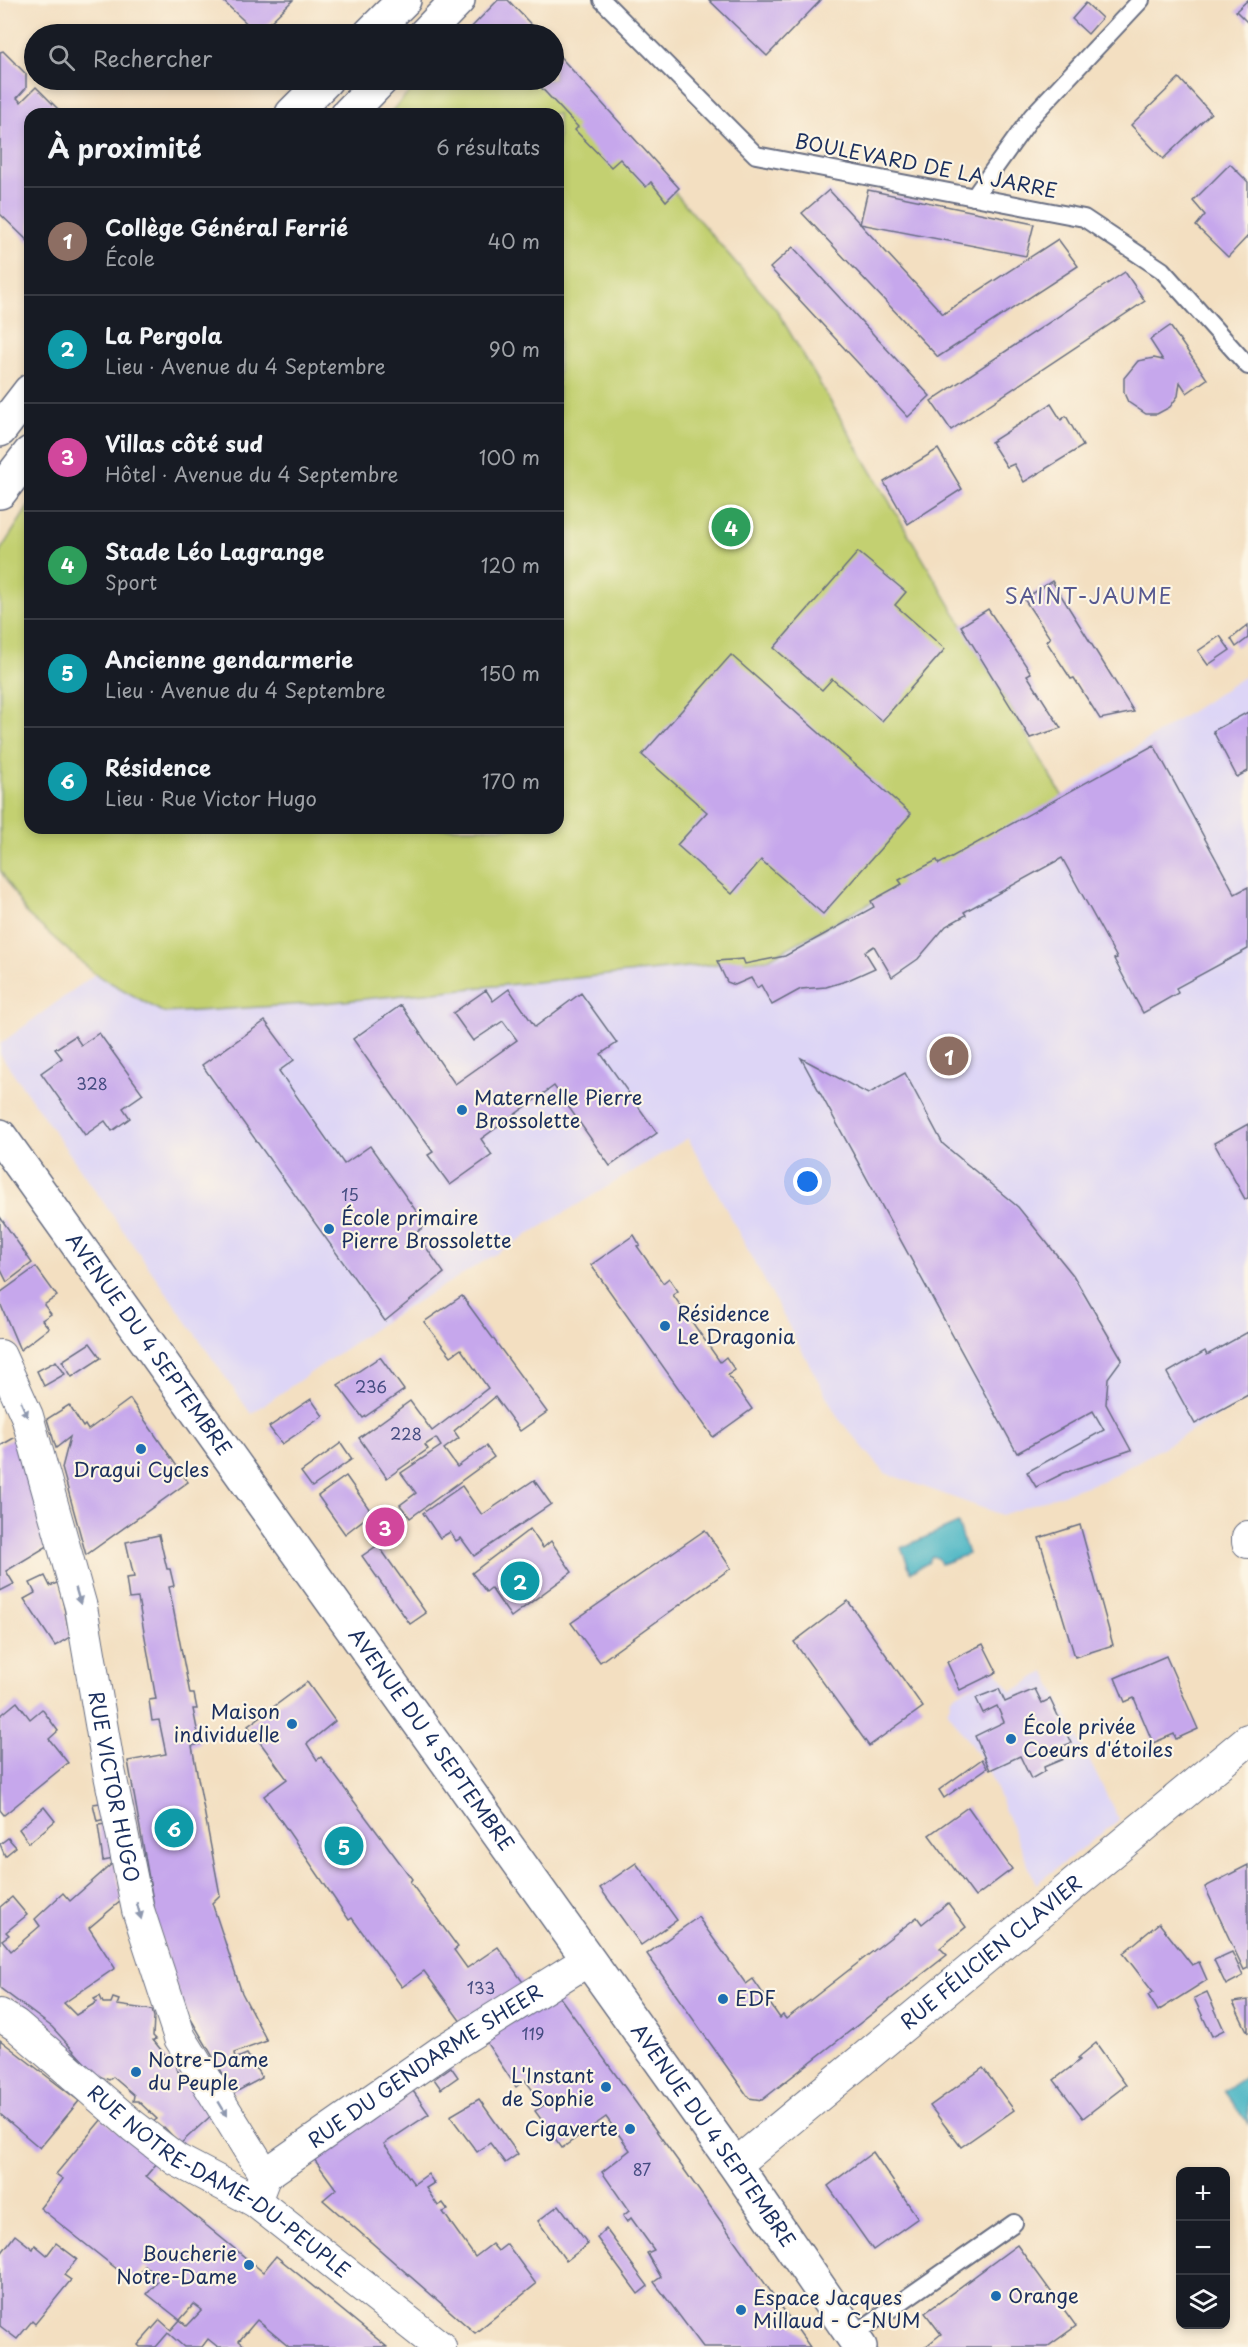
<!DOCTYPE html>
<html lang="fr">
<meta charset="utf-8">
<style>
body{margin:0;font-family:"Playpen Sans",sans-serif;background:#242831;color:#f1f3f6}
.controls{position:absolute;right:18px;bottom:18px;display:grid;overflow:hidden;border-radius:12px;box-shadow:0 3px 9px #0003}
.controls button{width:54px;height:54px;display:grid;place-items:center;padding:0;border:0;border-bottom:2px solid #363941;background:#171b24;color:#f1f3f6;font:30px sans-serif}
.you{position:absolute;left:808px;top:1182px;width:21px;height:21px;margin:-15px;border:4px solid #fff;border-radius:50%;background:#1a73e8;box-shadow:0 0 0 9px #1a73e833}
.badge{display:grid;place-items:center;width:39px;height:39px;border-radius:50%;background:#1f6fb2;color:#fff;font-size:20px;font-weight:700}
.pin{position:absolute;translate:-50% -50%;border:3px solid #fff;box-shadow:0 2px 6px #0006}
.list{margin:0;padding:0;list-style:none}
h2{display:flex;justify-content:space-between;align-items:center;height:78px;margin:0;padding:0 24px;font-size:26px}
h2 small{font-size:20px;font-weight:400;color:#9ea1a6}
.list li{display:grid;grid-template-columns:39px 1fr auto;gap:18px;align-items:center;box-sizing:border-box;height:108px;padding:0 24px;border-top:2px solid #363941}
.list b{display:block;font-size:22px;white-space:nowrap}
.list p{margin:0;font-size:20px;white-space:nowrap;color:#9ea1a6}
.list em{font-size:20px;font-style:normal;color:#9ea1a6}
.icon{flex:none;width:33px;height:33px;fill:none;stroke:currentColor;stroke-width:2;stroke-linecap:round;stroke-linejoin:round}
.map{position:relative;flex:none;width:1248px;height:2347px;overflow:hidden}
.search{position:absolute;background:#171b24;box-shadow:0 3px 9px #0003;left:24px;top:24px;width:540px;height:66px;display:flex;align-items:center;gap:15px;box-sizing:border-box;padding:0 21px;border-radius:33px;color:#9ea1a6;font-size:22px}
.panel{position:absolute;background:#171b24;box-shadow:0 3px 9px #0003;left:24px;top:108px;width:540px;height:726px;border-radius:18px}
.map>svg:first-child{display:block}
.built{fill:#ddd5f6}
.green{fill:#c3d071;stroke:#6f8068;stroke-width:1.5}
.water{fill:#48b5c4;stroke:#327291;stroke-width:1.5}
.building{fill:#c6a7ec;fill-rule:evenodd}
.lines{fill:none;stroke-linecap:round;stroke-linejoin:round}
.service-casing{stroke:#676d81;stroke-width:20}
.minor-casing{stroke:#676d81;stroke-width:34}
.secondary-casing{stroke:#676d81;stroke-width:36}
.service{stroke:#fff;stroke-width:16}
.minor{stroke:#fff;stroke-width:32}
.secondary{stroke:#fff;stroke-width:33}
.oneway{fill:#8d97ae}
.poi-dot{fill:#1f6fb2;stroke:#fcf5e5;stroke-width:2}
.labels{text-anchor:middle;stroke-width:4.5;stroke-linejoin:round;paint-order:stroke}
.number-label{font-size:16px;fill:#464d82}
.street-label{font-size:20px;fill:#1b2f5e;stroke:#fcf5e5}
.poi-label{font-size:20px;fill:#1b2f5e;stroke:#fcf5e5;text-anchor:start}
.neighbourhood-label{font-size:21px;letter-spacing:1.5px;fill:#575990;stroke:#fcf5e5}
</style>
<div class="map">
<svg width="1248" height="2347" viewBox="0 0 1248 2347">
<rect width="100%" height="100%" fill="#fcf5e5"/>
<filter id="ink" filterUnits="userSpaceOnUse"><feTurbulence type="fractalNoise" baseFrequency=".0167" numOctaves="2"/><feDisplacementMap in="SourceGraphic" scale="12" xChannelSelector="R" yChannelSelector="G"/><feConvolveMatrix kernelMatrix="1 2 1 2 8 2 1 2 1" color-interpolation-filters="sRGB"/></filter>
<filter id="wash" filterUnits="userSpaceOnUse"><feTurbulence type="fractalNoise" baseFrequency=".008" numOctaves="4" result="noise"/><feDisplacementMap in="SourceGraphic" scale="24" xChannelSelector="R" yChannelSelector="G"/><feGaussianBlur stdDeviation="1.35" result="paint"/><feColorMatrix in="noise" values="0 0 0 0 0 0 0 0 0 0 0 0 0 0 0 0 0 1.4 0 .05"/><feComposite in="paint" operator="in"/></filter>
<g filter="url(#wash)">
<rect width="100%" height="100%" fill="#f3dfc1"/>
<!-- built -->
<g class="built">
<polygon points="1248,674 1248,1399 1107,1479 1002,1515 885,1473 838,1418 688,1138 385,1321 251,1414 0,1054 0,1044 95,974 165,1013 323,1003 768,959 1065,794"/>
<polygon points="1045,1671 1119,1820 1036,1884 987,1768 948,1712 951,1697 997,1672 1012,1692"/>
</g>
<!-- green -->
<polygon class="green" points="554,53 776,309 1063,797 768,959 323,1003 164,1013 95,974 27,914 0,870 0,551 30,504 30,828 558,828 558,114 389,114 421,80 554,80"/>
<!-- water -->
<g class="water">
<polygon points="958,1523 968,1554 941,1564 938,1558 932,1556 928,1563 911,1572 901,1548"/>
<polygon points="1245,2077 1248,2081 1248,2124 1224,2091"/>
</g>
<g id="blocks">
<!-- building -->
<g class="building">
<polygon points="222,0 293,0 258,34"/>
<polygon points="498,0 508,0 540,34 465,34"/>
<polygon points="709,0 821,0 767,56"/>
<polygon points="1248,0 1248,23 1236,11"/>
<polygon points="1086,3 1102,18 1088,34 1072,19"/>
<polygon points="554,50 679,188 666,201 651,182 646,187 620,159 611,167 575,130 578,127 534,80 554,80"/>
<polygon points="3,51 26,74 26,88 17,98 21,102 36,87 63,114 30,114 30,243 0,214 0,52"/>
<polygon points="1179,78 1211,113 1163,159 1131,125"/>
<polygon points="1230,164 1248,182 1248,236 1228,257 1196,226 1205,215 1193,201"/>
<polygon points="829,190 943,314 1058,239 1078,266 938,357 802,213"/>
<polygon points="868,190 1034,224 1026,256 860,224"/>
<polygon points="793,247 930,396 908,417 770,268"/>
<polygon points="1125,272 1145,301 951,430 931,401"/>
<polygon points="1170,326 1207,379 1187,393 1180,382 1178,396 1170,407 1157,414 1146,414 1128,402 1124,393 1124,378 1138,361 1154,358 1163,360 1150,340"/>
<polygon points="1051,404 1061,420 1066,416 1083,446 1024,482 1014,464 1007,467 991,442"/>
<polygon points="938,449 962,489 908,524 884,482"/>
<polygon points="858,552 906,592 895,605 945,649 882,721 832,679 822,690 774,648"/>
<polygon points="1052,581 1134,712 1100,719 1074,678 1071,679 1046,641 1050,638 1024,599"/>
<polygon points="988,609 1031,673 1027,675 1061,728 1030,738 961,626"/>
<polygon points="1248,625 1248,638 1236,647 1231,639"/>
<polygon points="1220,636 1230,650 1208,665 1198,651"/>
<polygon points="731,655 911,814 823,914 761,860 732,894 677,845 707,812 642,755"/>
<polygon points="1248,712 1248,771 1237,777 1213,731"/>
<polygon points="1154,745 1235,894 1248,887 1248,949 1176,988 1178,993 1143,1013 1114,959 1117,958 1062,858 964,912 966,915 946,926 918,959 892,977 874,946 865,952 875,968 846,981 826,987 801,989 772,1005 761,985 757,988 751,978 735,985 727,982 717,961 743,959 745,964 785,956 874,907 871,901 902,884 899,880 937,860 939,864"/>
<polygon points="509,989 535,1027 581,993 617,1043 601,1054 657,1133 610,1166 554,1086 481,1139 492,1155 450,1185 428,1155 433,1152 353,1039 401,1005 455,1084 517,1040 503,1021 473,1041 453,1013 486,990 493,1001"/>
<polygon points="265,1021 294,1060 279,1071 344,1164 370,1146 426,1225 416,1233 444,1273 385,1321 202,1065"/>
<polygon points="99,1033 143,1094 123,1108 130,1118 112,1131 105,1121 85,1135 41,1073 62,1058 55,1049 75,1036 81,1045"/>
<polygon points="801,1058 868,1094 905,1073 943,1144 1018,1207 1073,1275 1122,1359 1108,1378 1106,1404 1131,1450 1064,1473 1036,1487 1027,1472 1104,1430 1093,1411 1017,1453"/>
<polygon points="1248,1124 1248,1198 1245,1199 1214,1143"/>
<polygon points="0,1217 32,1263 7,1282 0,1268"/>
<polygon points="634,1235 640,1245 637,1246 663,1283 669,1278 678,1291 673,1295 720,1362 726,1357 735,1370 728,1375 752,1409 713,1437 591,1265"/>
<polygon points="36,1267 57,1296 44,1305 51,1314 42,1320 49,1328 20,1350 0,1303 0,1293"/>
<polygon points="462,1296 547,1412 520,1431 495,1397 454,1431 459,1438 444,1449 457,1467 486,1446 494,1457 410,1518 400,1505 416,1493 401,1473 441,1446 436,1438 425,1445 428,1449 387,1478 359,1438 410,1401 432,1431 488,1388 461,1349 451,1356 424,1322"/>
<polygon points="1248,1332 1248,1395 1195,1424 1167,1373 1205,1351 1207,1355"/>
<polygon points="90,1343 101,1358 72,1377 62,1361"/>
<polygon points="380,1357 404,1390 363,1418 338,1385"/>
<polygon points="56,1361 65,1374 44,1386 37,1371"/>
<polygon points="130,1399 188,1482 86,1555 62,1468 70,1437 56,1448 47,1419 69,1405 83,1427 85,1425 88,1430"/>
<polygon points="311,1399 323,1416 282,1444 269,1427"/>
<polygon points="19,1435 51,1544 6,1571 14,1584 0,1591 0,1446"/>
<polygon points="341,1443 352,1459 312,1487 301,1472"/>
<polygon points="346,1476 372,1513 345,1534 318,1496"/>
<polygon points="534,1480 551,1504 474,1556 461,1538 456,1541 450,1532 440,1538 423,1513 462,1486 482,1515"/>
<polygon points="1080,1525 1113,1645 1075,1657 1039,1538"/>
<polygon points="530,1529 543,1548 551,1541 572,1572 511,1617 491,1588 486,1592 472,1573"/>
<polygon points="705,1530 731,1568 600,1662 571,1623"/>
<polygon points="159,1535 167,1569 170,1569 174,1586 169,1587 190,1694 194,1694 197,1709 193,1709 200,1744 192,1746 220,1895 212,1903 242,1993 267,2041 234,2053 235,2059 247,2054 262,2078 234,2093 181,2002 157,1923 128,1761 166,1754 159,1720 152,1721 149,1700 156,1699 138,1598 129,1599 126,1578 134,1577 126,1542"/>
<polygon points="378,1545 426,1613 410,1624 362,1556"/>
<polygon points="45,1576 50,1586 59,1582 70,1637 55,1646 24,1599 35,1593 30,1583"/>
<polygon points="848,1601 923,1707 869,1746 794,1642"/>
<polygon points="983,1644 997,1672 960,1690 947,1662"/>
<polygon points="1166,1656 1198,1729 1176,1739 1174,1734 1153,1743 1134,1698 1125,1702 1115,1678"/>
<polygon points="307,1682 335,1721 307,1744 317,1760 321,1757 412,1879 410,1882 458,1947 454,1950 467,1968 498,1947 525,1985 464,2026 424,1971 402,1987 352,1918 349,1920 264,1796 287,1779 248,1726"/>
<polygon points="999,1689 1005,1702 1035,1689 1042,1703 1050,1699 1071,1743 1058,1748 1063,1759 1044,1767 1045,1771 1031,1779 1020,1756 990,1770 975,1736 1004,1722 997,1706 983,1713 976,1698"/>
<polygon points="17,1702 30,1719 42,1709 58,1731 49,1739 68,1763 4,1815 0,1810 0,1716"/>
<polygon points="982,1759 987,1768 944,1798 939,1790"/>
<polygon points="100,1803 105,1819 97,1821 93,1804"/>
<polygon points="44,1807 55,1821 29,1843 19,1829"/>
<polygon points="968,1807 1012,1869 975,1897 929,1835"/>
<polygon points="107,1824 114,1859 103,1861 98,1825"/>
<polygon points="8,1838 16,1847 5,1856 0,1844"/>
<polygon points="114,1862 122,1900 89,1928 115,1968 64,2003 76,2015 97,2002 94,1999 100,1996 103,2003 111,2003 113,1998 119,2000 117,2005 152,2010 154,2017 153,2036 156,2039 153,2040 171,2062 178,2062 176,2069 214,2113 180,2144 164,2127 161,2130 153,2122 157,2119 138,2101 133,2101 134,2095 113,2077 109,2080 96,2075 52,2027 0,1988 0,1907 12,1897 27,1915 6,1932 9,1935 2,1940 11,1951 40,1926 35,1919 63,1893 70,1901"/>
<polygon points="636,1863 677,1920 641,1945 600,1888"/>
<polygon points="1248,1865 1248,1968 1244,1970 1205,1887"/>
<polygon points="948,1903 966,1927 940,1948 947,1955 762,2100 749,2098 647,1954 698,1917 746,1984 753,1979 780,2018 783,2015 786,2019 917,1917 922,1924"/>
<polygon points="1159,1923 1192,1965 1199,1962 1207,1980 1158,2011 1148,1995 1153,1992 1123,1953"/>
<polygon points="1232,1952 1243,1976 1226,1985 1214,1960"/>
<polygon points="556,1992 683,2168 810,2347 703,2347 654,2282 661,2277 647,2253 654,2250 631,2218 627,2222 623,2216 629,2211 602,2172 630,2150 606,2117 562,2148 535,2111 544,2105 525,2080 516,2087 484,2039"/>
<polygon points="1207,1992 1224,2030 1212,2036 1194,1998"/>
<polygon points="1248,2000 1248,2033 1233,2002"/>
<polygon points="0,2040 79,2101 40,2148 0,2114"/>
<polygon points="1096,2043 1126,2085 1083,2118 1054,2080 1080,2060 1078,2058"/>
<polygon points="451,2067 458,2077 441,2089 434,2079"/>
<polygon points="983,2068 1014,2110 961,2147 930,2106"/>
<polygon points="411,2088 429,2114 384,2144 414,2184 428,2174 434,2183 426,2188 438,2206 443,2203 448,2210 443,2212 475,2257 492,2244 498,2251 507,2244 536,2284 475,2333 323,2200 336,2189 311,2155"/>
<polygon points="479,2099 518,2154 505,2163 490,2143 477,2152 450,2116"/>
<path d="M102,2119l55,44 -11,13 117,96 13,-16 111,91h-98l-32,-27 -18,21 7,6h-28l-10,-8 -6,8h-18l-16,-14 -12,14h-16l-2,-2 22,-25 11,10 9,-10 -33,-26 13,-15 -15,-13 -13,15 -92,-73 23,-29 -7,-5zM194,2304l8,6 -15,16 -7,-6z"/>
<polygon points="873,2152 918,2218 873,2250 828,2186"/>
<polygon points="559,2205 588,2244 566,2261 538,2221"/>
<polygon points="606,2229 648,2286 638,2294 597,2238"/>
<polygon points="15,2235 33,2249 35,2245 47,2255 56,2243 77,2259 64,2275 71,2280 35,2324 32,2321 17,2339 0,2326 0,2255"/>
<polygon points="1017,2245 1076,2326 1047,2347 925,2347 941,2334 925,2313"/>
</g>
</g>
</g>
<g filter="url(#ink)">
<use href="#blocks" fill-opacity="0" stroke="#676d81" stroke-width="1.5"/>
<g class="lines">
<defs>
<g id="service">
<polyline points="602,0 756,155 1084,218 1162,270 1248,366"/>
<polyline points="974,197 1032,116 1141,0"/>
<polyline points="852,2336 1014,2223"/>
</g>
<g id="minor">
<path id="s1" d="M0,1356l27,60 54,191 28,163 29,140 42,128 85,137 -10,26"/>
<polyline points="1248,1537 1248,1542"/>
<path id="s2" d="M0,2015l16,10 117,101 44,34 78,41 185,146"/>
<path id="s3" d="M735,2165l513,-425"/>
<path id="s4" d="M265,2175l176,-123 147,-92"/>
</g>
<g id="secondary">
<polyline points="370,34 404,0"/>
<polyline points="425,34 458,0"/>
<polyline points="292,114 326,80"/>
<polyline points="348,114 381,80"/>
<polyline points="0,430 30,391"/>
<polyline points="0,492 30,453"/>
<path id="s5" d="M0,1136l735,1029 125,182"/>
</g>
</defs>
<!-- service casing -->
<use href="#service" class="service-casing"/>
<!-- minor casing -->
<use href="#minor" class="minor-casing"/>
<!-- secondary casing -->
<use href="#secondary" class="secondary-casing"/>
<!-- service -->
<use href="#service" class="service"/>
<!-- minor -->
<use href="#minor" class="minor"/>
<!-- secondary -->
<use href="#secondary" class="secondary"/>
</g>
<!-- one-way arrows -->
<defs><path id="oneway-solid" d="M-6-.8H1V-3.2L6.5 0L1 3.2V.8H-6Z" transform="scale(1.5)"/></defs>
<g class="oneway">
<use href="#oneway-solid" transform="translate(24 1409) rotate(67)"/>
<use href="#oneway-solid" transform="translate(78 1596) rotate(74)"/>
<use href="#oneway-solid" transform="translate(139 1911) rotate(75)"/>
<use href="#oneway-solid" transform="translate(223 2109) rotate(59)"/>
</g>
</g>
<!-- markers -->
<g class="poi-dot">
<circle cx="462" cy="1110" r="6"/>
<circle cx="329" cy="1229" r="6"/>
<circle cx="665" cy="1326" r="6"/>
<circle cx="141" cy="1449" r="6"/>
<circle cx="292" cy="1724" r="6"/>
<circle cx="1011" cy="1739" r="6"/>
<circle cx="723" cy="1999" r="6"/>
<circle cx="136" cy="2072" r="6"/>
<circle cx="606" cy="2087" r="6"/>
<circle cx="630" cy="2129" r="6"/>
<circle cx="249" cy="2265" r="6"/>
<circle cx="996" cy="2296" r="6"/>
<circle cx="741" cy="2310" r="6"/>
</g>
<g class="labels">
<!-- number labels -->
<g class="number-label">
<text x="92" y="1090">328</text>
<text x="350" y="1201">15</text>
<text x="371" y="1393">236</text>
<text x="406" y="1440">228</text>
<text x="481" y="1994">133</text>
<text x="533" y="2040">119</text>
<text x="642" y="2176">87</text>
</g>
<!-- street labels -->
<g class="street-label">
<text transform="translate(926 166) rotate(11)" y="7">BOULEVARD DE LA JARRE</text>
<text dy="7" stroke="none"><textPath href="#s5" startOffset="256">AVENUE DU 4 SEPTEMBRE</textPath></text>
<text dy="7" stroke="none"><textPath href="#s5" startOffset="742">AVENUE DU 4 SEPTEMBRE</textPath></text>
<text dy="7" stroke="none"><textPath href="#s1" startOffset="447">RUE VICTOR HUGO</textPath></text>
<text dy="7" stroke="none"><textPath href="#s3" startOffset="333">RUE FÉLICIEN CLAVIER</textPath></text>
<text dy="7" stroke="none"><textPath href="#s4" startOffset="194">RUE DU GENDARME SHEER</textPath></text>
<text dy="7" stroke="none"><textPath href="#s5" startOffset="1228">AVENUE DU 4 SEPTEMBRE</textPath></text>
<text dy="7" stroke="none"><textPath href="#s2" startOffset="276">RUE NOTRE-DAME-DU-PEUPLE</textPath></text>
</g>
<!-- poi labels -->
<g class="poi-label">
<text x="474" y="1105">Maternelle Pierre<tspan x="474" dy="23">Brossolette</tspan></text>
<text x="341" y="1225">École primaire<tspan x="341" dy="23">Pierre Brossolette</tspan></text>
<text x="677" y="1321">Résidence<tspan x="677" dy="23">Le Dragonia</tspan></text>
<text x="141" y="1477" text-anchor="middle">Dragui Cycles</text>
<text x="280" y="1719" text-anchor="end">Maison<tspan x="280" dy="23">individuelle</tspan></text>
<text x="1023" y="1734">École privée<tspan x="1023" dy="23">Coeurs d'étoiles</tspan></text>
<text x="735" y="2006">EDF</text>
<text x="148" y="2067">Notre-Dame<tspan x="148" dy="23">du Peuple</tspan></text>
<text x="594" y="2083" text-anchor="end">L'Instant<tspan x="594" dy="23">de Sophie</tspan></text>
<text x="618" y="2136" text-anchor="end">Cigaverte</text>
<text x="237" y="2261" text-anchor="end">Boucherie<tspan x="237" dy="23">Notre-Dame</tspan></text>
<text x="1008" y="2303">Orange</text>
<text x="753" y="2305">Espace Jacques<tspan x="753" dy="23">Millaud - C-NUM</tspan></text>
</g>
<!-- neighbourhood labels -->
<g class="neighbourhood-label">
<text x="1089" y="604">SAINT-JAUME</text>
</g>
</g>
</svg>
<div class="controls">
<button>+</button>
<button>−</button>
<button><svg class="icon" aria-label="layers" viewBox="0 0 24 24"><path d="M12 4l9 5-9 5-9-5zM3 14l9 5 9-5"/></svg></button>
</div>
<div class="you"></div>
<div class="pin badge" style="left:949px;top:1056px;background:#8d6e63">1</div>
<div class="pin badge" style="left:520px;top:1581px;background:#0f9aa8">2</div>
<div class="pin badge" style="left:385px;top:1527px;background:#d1479c">3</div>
<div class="pin badge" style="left:731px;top:527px;background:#2e9e5b">4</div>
<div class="pin badge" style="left:344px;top:1846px;background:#0f9aa8">5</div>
<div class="pin badge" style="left:174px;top:1828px;background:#0f9aa8">6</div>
<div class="search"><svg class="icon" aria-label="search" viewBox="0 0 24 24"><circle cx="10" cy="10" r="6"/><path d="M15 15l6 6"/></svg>Rechercher</div>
<section class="panel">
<h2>À proximité<small>6 résultats</small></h2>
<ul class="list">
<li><span class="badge" style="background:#8d6e63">1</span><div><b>Collège Général Ferrié</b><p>École</p></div><em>40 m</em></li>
<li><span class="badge" style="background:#0f9aa8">2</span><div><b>La Pergola</b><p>Lieu · Avenue du 4 Septembre</p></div><em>90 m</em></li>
<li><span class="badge" style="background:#d1479c">3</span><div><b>Villas côté sud</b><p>Hôtel · Avenue du 4 Septembre</p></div><em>100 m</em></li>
<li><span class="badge" style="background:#2e9e5b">4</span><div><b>Stade Léo Lagrange</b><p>Sport</p></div><em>120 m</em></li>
<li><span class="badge" style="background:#0f9aa8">5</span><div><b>Ancienne gendarmerie</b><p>Lieu · Avenue du 4 Septembre</p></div><em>150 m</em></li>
<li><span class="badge" style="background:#0f9aa8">6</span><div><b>Résidence</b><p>Lieu · Rue Victor Hugo</p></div><em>170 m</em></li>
</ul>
</section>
</div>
